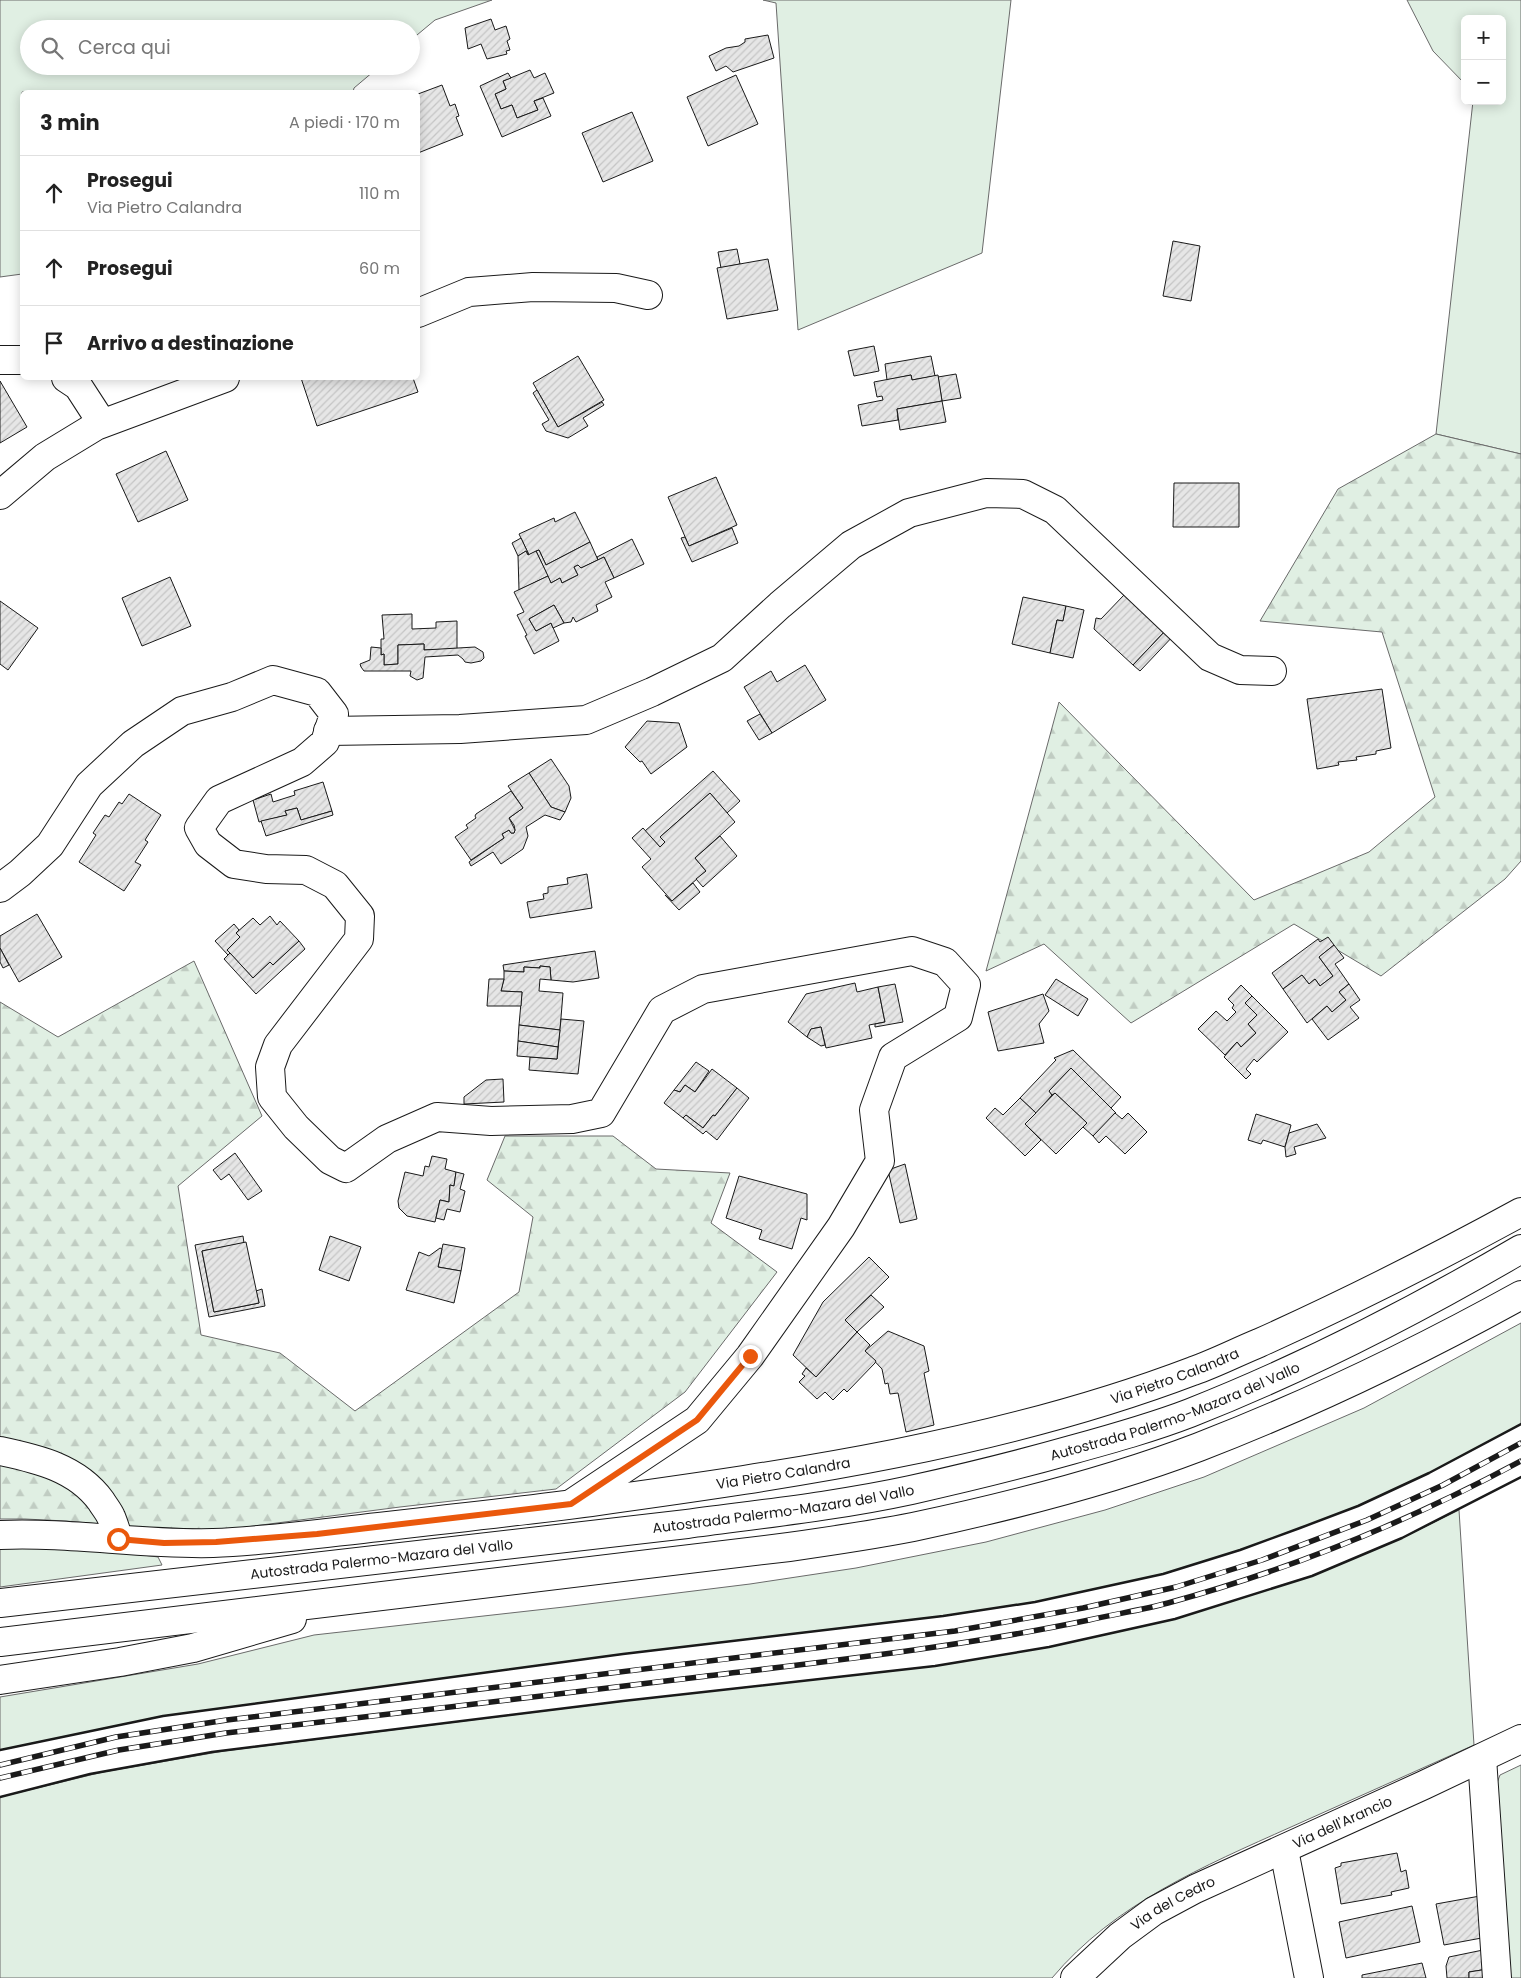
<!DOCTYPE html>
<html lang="it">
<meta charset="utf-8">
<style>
body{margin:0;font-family:Poppins,sans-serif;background:#f6f6f6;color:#222}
.controls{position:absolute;right:15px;top:15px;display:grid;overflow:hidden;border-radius:8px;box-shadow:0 2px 12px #0003}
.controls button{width:45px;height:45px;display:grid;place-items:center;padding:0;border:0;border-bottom:1px solid #e0e0e0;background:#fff;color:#222;font:25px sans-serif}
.stop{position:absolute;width:15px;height:15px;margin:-11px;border:4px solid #ea580c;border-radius:50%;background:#fff}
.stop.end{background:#ea580c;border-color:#fff;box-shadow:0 1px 5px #0008}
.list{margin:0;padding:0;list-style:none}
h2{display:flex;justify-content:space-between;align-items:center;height:65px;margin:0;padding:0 20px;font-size:21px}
h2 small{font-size:16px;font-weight:400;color:#767676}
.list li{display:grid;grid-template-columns:32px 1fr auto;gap:15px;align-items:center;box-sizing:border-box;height:75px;padding:0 20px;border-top:1px solid #e0e0e0}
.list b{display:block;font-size:19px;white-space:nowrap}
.list p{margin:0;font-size:16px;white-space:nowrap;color:#767676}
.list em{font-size:16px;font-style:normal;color:#767676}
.icon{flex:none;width:28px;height:28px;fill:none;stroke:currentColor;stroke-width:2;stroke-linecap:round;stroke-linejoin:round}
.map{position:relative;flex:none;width:1521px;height:1978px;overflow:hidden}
.search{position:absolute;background:#fff;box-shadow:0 2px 12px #0003;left:20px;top:20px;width:400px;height:55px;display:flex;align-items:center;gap:12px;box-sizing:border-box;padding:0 18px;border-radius:28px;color:#767676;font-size:19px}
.panel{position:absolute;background:#fff;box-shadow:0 2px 12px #0003;left:20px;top:90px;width:400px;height:290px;border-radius:8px}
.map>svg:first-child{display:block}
.grass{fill:#e0efe3;stroke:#6a6a6a}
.forest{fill:url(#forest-firs);stroke:#6a6a6a}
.building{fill:url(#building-hatch);stroke:#1a1a1a}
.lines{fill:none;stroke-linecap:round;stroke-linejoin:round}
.minor-casing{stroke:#1a1a1a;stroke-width:30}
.major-casing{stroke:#1a1a1a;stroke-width:30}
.highway-casing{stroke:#1a1a1a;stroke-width:30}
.minor{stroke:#fff;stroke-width:28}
.major{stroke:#fff;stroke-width:28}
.highway{stroke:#fff;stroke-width:28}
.rail-casing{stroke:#1a1a1a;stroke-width:5.5}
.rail{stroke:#fff;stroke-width:4;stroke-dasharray:11;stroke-linecap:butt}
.wall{stroke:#1a1a1a;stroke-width:2.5}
.route{stroke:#ea580c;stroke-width:6}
.labels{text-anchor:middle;stroke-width:4;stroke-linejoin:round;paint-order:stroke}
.street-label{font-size:14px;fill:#1a1a1a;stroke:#fff}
</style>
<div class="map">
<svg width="1521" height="1978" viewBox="0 0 1521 1978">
<defs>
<pattern id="forest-firs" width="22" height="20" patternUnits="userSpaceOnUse" patternTransform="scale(1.25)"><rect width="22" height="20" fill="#e0efe3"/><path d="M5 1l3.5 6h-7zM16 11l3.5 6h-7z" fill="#c0ccc2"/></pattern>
<pattern id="building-hatch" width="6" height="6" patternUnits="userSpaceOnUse" patternTransform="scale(1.25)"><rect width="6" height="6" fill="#e6e6e6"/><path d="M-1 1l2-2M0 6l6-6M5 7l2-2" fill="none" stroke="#c5c5c5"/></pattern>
</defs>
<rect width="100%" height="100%" fill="#fff"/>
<!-- grass -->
<g class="grass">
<polygon points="0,0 492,0 435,20 411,40 411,29 29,29 29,66 380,66 354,88 353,92 22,92 22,274 0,277"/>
<polygon points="763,0 1011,0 982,253 798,330 776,3"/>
<polygon points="1407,0 1521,0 1521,454 1436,434 1473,101 1502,101 1502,19 1465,19 1465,84 1433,51"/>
<polygon points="1521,1323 1521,1424 1429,1473 1358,1506 1300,1528 1240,1550 1163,1574 1035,1602 943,1616 623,1654 163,1716 0,1750 0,1697 198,1664 314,1635 564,1607 750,1584 856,1568 986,1542 1105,1510 1204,1477 1364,1408"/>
<path d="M1459,1510l15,235c-61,27 -122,55 -183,82 -87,39 -177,77 -239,151h-1052v-181l103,-25 121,-21 408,-51 303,-34 114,-19 126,-28 137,-43 90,-38z"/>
<polygon points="0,1546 106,1550 158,1557 162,1565 0,1587"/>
<polygon points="1521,1765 1521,1978 1505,1978 1494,1791 1500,1775"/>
</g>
<!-- forest -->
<g class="forest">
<polygon points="1436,434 1521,454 1521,861 1505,879 1381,976 1294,924 1131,1023 1044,944 986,971 1059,702 1254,900 1369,852 1435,797 1382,632 1260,621 1338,489"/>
<polygon points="194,961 262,1116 178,1186 201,1335 280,1353 355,1411 519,1292 533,1217 487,1180 505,1136 613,1136 656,1169 730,1173 711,1223 777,1272 685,1392 556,1489 400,1507 200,1533 66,1521 25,1519 0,1519 0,1002 58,1037"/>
</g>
<!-- building -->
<g class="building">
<polygon points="491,19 495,30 506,26 510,39 507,41 510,50 506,51 507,54 487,59 481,44 468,49 465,28"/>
<polygon points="768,35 774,58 733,72 726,66 716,71 709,56 726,48 739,46 745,42 745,39"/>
<polygon points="530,70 534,78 545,73 554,93 534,101 538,110 517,118 512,105 501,109 495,94 506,89 503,81"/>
<polygon points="508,73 511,78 503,81 506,89 495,94 501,109 512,105 517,118 538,110 534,101 543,98 551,116 502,137 480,86"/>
<polygon points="736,75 758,124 708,146 687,97"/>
<polygon points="442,85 450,106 455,104 459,116 456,117 463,135 418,153 418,94"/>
<polygon points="632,112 653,161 603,182 582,133"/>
<polygon points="1173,241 1200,246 1191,301 1163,296"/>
<polygon points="737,249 740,264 721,268 718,252"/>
<polygon points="768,259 778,310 727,319 717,268"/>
<polygon points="874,346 879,371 854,376 848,351"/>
<polygon points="578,356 604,400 558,427 533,383"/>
<polygon points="931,356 935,376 912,380 911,375 887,380 885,364"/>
<polygon points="956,374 961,398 942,401 938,377"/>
<polygon points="911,375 912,380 938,375 942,401 897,409 898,420 862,426 858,405 883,400 882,396 877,397 874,382"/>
<polygon points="301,378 413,378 418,392 317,426"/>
<polygon points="0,381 27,427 0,443"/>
<polygon points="537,390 558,427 602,402 604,405 583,418 588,426 568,438 546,431 542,424 549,420 533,393"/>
<polygon points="942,401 946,422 900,430 897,409"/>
<polygon points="166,451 188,500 138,522 116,474"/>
<polygon points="716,477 737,525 689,546 668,497"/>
<polygon points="1174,483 1239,483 1239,527 1173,527"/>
<polygon points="575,512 590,542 546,565 539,550 529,555 519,534 554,518 555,522"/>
<polygon points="732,528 738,543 692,562 681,538 685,537 689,546"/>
<polygon points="521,538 529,555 528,555 526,551 518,556 512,543"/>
<polygon points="632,539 644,564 614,578 604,557 598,560 597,557"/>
<polygon points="590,542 598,560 581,568 578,565 574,567 578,575 562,583 560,578 551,583 536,551 539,550 546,565"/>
<polygon points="526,551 528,555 536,551 548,576 519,590 518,556"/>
<polygon points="604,557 614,578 605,582 612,597 596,605 598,611 576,622 573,617 571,622 564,623 554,605 529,619 536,631 551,623 559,641 534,654 525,636 527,635 517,615 524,612 514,592 548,576 551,583 560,578 562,583 578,575 574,567 578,565 581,568"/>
<polygon points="170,577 191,626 142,646 122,598"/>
<polygon points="1124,595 1164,632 1133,665 1094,629 1096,618 1101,619"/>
<polygon points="1023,597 1066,606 1063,621 1057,620 1050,653 1012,644"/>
<polygon points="0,601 38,628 8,670 0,664"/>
<polygon points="554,605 564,623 553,628 551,623 536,631 529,619"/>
<polygon points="1066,606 1084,610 1073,658 1050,653 1057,620 1063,621"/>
<polygon points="412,614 412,629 436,628 436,622 457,621 457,649 424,650 424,644 398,645 398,664 384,665 384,654 381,655 381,639 384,639 382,615"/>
<polygon points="1169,627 1176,633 1140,671 1133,665"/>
<polygon points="424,644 424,650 475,647 483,652 484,658 481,661 471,663 465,662 463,659 458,655 425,657 423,678 417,680 410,676 411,671 364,671 361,667 360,664 370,660 371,647 381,648 381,655 384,654 384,665 398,664 398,645"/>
<polygon points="805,665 826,700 772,733 744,687 771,671 777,682"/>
<polygon points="1382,689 1391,748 1376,751 1376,754 1356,757 1357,760 1338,762 1339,765 1317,769 1307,699"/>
<polygon points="760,714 772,733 759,740 747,721"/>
<polygon points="647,721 679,723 687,747 651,774 642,761 640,762 625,747"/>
<polygon points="551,759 569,786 571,798 565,812 551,807 529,773"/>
<polygon points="713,771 740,801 727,813 710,793 660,837 665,842 660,847 645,831"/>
<polygon points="529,773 551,807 565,812 560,820 545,815 526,827 528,836 523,849 501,864 493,852 471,866 469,862 504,838 502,834 509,830 511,833 514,833 515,830 514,825 509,818 523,808 508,786"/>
<polygon points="323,782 332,811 301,820 297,808 285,811 287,815 259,822 253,800 271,794 273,802 295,795 294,791"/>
<polygon points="511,791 523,808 509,818 515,830 514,833 511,833 509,830 502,834 504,838 471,860 455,837 468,828 466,825 476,818 475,816 476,814"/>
<polygon points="710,793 735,822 695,858 706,871 672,901 642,867 651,859 632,838 643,828 660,847 665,842 660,837"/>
<polygon points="129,794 161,815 145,840 148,842 135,862 141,865 124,891 79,862 96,835 93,833 105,815 109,817 119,802 122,804"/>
<polygon points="297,808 301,820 332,811 333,815 266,836 261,821 287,815 285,811"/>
<polygon points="720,836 737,856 703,887 696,879 706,871 695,858"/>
<polygon points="587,874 592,908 530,918 527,902 544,899 543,894 548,893 548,887 568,884 567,878"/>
<polygon points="693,883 700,892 679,910 665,895 672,901"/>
<polygon points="37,914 62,957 19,982 0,948 0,936"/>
<polygon points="270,916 277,925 280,921 299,941 273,965 270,962 253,978 227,950 240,937 236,933 253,918 260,925"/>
<polygon points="234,924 239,930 236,933 240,937 227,950 230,953 228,955 215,941"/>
<polygon points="1328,937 1334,945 1319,957 1333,976 1320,986 1315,979 1309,984 1302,975 1283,989 1272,973 1318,939 1320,942"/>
<polygon points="299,941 305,949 256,994 224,959 230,953 253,978 270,962 273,965"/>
<polygon points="1334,945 1344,958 1335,964 1349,984 1339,992 1346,1000 1332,1012 1327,1006 1307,1023 1283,989 1302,975 1309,984 1315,979 1320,986 1333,976 1319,957"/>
<polygon points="0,948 9,965 3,968 0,962"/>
<polygon points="595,951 599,978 573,982 551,980 550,967 540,966 540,968 524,967 524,972 504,971 503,965"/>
<polygon points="540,966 550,967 551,980 540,979 539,991 563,993 560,1030 519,1025 522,992 501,991 504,979 504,971 524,972 524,967 540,968"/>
<polygon points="489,979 504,979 501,991 522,992 521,1006 487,1006"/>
<polygon points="1056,979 1088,999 1078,1016 1045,995"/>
<polygon points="855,983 857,992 878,987 885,1022 869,1025 872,1038 826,1048 821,1027 811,1029 807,1037 788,1022 806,994"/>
<polygon points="895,984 903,1022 875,1027 875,1024 885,1022 878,987"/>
<polygon points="1349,984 1360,1000 1350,1007 1359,1018 1328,1040 1312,1019 1327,1006 1332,1012 1346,1000 1339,992"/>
<polygon points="1241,985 1252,996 1245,1003 1257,1015 1248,1024 1256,1033 1241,1047 1237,1042 1225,1055 1198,1029 1216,1011 1227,1021 1236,1012 1232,1008 1234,1005 1228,999"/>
<polygon points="1043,994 1049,1011 1039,1024 1044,1043 998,1051 988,1012"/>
<polygon points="1252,996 1288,1032 1257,1062 1254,1059 1246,1069 1251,1074 1246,1079 1224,1057 1237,1042 1241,1047 1256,1033 1248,1024 1257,1015 1245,1003"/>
<polygon points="561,1019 584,1021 578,1074 529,1070 530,1057 557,1059"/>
<polygon points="519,1025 560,1030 558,1047 518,1041"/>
<polygon points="821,1027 825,1045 821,1046 807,1037 811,1029"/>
<polygon points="518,1041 558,1047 557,1059 517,1056"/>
<polygon points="1073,1050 1121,1097 1111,1108 1071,1068 1049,1091 1052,1095 1036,1113 1020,1098 1056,1060 1054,1058"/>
<polygon points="696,1062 709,1071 695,1092 685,1085 680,1092 674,1090"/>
<polygon points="1071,1068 1116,1113 1093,1136 1083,1127 1087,1123 1055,1093 1052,1095 1049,1091"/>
<polygon points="712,1069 737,1088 715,1116 713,1115 703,1128 686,1115 683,1118 664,1103 674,1090 680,1092 685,1085 695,1092"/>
<polygon points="503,1079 504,1102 464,1104 464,1097 486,1080"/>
<polygon points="737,1088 749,1098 717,1140 706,1131 703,1134 683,1118 686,1115 703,1128 713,1115 715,1116"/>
<polygon points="1055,1093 1087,1123 1056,1154 1025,1124"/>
<polygon points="1020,1098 1036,1113 1025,1124 1041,1140 1025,1156 986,1118 995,1108 1003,1115"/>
<polygon points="1115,1113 1122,1119 1128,1113 1147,1132 1125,1154 1106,1136 1099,1143 1093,1136"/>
<polygon points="1256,1114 1291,1125 1285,1147 1263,1140 1261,1144 1248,1140"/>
<polygon points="1317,1124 1326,1138 1294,1147 1296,1154 1286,1157 1285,1147 1289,1133"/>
<polygon points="235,1153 262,1191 248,1200 229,1174 221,1180 213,1170"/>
<polygon points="432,1156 447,1159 445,1169 456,1172 454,1186 450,1185 449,1202 440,1200 435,1222 407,1216 399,1208 398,1201 405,1172 423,1176 425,1166 429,1167"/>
<polygon points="905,1164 917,1219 900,1223 888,1170"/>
<polygon points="456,1172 464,1174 460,1189 465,1191 460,1212 447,1209 444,1220 436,1218 440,1200 449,1202 450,1185 454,1186"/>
<polygon points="739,1176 807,1194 807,1220 801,1218 792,1249 759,1239 762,1230 726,1218"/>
<polygon points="243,1236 244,1243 202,1251 214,1312 259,1303 256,1291 262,1289 265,1306 209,1317 195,1245"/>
<polygon points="330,1236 361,1247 349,1281 319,1270"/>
<polygon points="246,1242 259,1303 214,1312 202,1251"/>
<polygon points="443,1244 465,1248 461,1271 438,1267"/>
<polygon points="440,1248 442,1249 438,1267 461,1271 454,1303 406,1290 419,1252 429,1256"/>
<polygon points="869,1257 889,1277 845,1320 857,1332 816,1377 793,1355 823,1302"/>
<polygon points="871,1295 884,1307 857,1332 845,1320"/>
<polygon points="888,1331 924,1346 929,1371 924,1373 934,1425 906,1432 898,1393 890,1394 888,1383 885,1384 882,1369 865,1351"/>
<polygon points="857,1332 870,1345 865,1351 876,1361 875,1363 847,1392 844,1389 833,1400 825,1392 817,1399 799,1382 805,1376 802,1374 806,1368 816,1377"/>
<polygon points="1397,1853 1401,1872 1406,1870 1409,1888 1391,1892 1392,1895 1341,1904 1335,1868 1341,1866 1341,1863"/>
<polygon points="1480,1896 1487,1937 1444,1945 1436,1904"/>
<polygon points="1412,1906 1420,1942 1346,1958 1339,1922"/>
<polygon points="1483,1950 1488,1969 1469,1972 1469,1978 1447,1978 1446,1966 1449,1957"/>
<polygon points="1422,1963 1426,1978 1362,1978 1362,1975"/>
<polygon points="1488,1969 1489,1978 1469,1978 1469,1972"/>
</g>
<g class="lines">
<defs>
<g id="minor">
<polyline points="418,313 469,292 533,287 616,288 648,295"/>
<polyline points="0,360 22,360"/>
<polyline points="66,378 78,386 102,423"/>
<polyline points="0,495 45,457 96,426 225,378"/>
<polyline points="328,731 460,729 586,720 652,692 722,658 780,605 851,545 909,513 986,493 1023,494 1055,510 1210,657 1240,670 1272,671"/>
<polyline points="0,888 20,873 50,845 89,785 133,744 182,711 232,697 273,680 317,692 334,714 325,742 302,762 219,800 199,828 208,844 234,864 266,869 306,870 335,885 360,916 359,939 278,1045 270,1067 272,1097 296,1127 330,1160 346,1168 387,1139 437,1117 491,1121 572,1119 601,1113 662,1010 703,989 912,951 945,962 966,985 958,1017 893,1057 874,1110 880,1161 841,1227 750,1356 697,1420 571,1504"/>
<path d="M0,1451c38,8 77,17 101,50 3,5 8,11 10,16 3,7 5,15 8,22"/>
<path id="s1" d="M0,1535c71,-3 142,10 213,8 56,-2 111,-10 166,-16 71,-8 142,-16 212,-25 203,-28 410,-58 602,-131 23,-8 44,-19 66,-28 89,-40 176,-84 262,-131"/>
<polyline points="1482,1758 1497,1978"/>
</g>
<g id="major">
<polyline points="1284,1850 1309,1978"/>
<path id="s2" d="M1075,1978l45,-42 34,-25 41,-22 229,-104 97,-46"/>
</g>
<g id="highway">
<path id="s3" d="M0,1603l687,-79c74,-10 150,-18 224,-34 54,-12 107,-25 160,-40 40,-11 80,-22 119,-37 114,-45 225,-102 331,-164"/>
<path d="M0,1642l789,-95c42,-6 83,-12 124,-20 94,-20 197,-46 286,-80 111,-43 219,-95 322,-152"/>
<polyline points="0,1680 120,1662 193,1648 292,1619"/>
</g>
</defs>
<!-- minor casing -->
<use href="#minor" class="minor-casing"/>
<!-- major casing -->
<use href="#major" class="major-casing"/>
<!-- highway casing -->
<use href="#highway" class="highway-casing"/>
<!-- minor -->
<use href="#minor" class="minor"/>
<!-- major -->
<use href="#major" class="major"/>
<!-- highway -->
<use href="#highway" class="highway"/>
<defs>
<g id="rail">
<polyline points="0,1765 116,1737 227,1720 955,1631 1083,1608 1176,1587 1262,1560 1367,1520 1443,1485 1521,1443"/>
<path d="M0,1778l119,-28 107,-17c158,-18 315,-37 473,-56 131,-16 261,-30 390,-57 26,-6 53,-10 79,-17 124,-34 240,-81 353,-142"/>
</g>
</defs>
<!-- rail casing -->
<use href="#rail" class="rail-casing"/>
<!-- rail -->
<use href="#rail" class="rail"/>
<!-- wall -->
<g class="wall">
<polyline points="0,1750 163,1716 623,1654 943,1616 1035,1602 1163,1574 1240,1550 1300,1528 1358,1506 1429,1473 1521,1424"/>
<polyline points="0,1797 90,1774 212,1752 623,1701 935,1666 1049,1647 1175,1619 1312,1576 1402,1538 1521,1477"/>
</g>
</g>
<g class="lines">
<!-- route -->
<polyline class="route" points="118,1539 164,1543 216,1542 317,1534 571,1504 697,1420 750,1356"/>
</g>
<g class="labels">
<!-- street labels -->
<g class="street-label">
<text dy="5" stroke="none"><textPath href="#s1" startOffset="1192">Via Pietro Calandra</textPath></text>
<text dy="5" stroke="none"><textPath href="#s3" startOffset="1194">Autostrada Palermo-Mazara del Vallo</textPath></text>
<text dy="5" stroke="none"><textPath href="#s1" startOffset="788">Via Pietro Calandra</textPath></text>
<text dy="5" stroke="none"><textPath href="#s3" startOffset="789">Autostrada Palermo-Mazara del Vallo</textPath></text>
<text dy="5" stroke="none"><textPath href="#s3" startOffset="384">Autostrada Palermo-Mazara del Vallo</textPath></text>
<text dy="5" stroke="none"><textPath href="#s2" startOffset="312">Via dell'Arancio</textPath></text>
<text dy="5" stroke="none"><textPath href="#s2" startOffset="124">Via del Cedro</textPath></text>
</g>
</g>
</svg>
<div class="controls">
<button>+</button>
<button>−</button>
</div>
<div class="stop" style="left:118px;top:1539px"></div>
<div class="stop end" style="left:750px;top:1356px"></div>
<div class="search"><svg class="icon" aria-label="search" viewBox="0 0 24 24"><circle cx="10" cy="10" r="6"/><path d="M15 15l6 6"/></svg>Cerca qui</div>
<section class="panel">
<h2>3 min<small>A piedi · 170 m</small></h2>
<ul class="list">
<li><svg class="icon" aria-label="ahead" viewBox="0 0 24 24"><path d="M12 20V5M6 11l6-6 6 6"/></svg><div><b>Prosegui</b><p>Via Pietro Calandra</p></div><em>110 m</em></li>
<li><svg class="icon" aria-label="ahead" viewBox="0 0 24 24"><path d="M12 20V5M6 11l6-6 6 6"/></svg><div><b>Prosegui</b></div><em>60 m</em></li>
<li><svg class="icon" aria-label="arrive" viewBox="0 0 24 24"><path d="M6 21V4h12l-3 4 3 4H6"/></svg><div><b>Arrivo a destinazione</b></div></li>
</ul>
</section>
</div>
